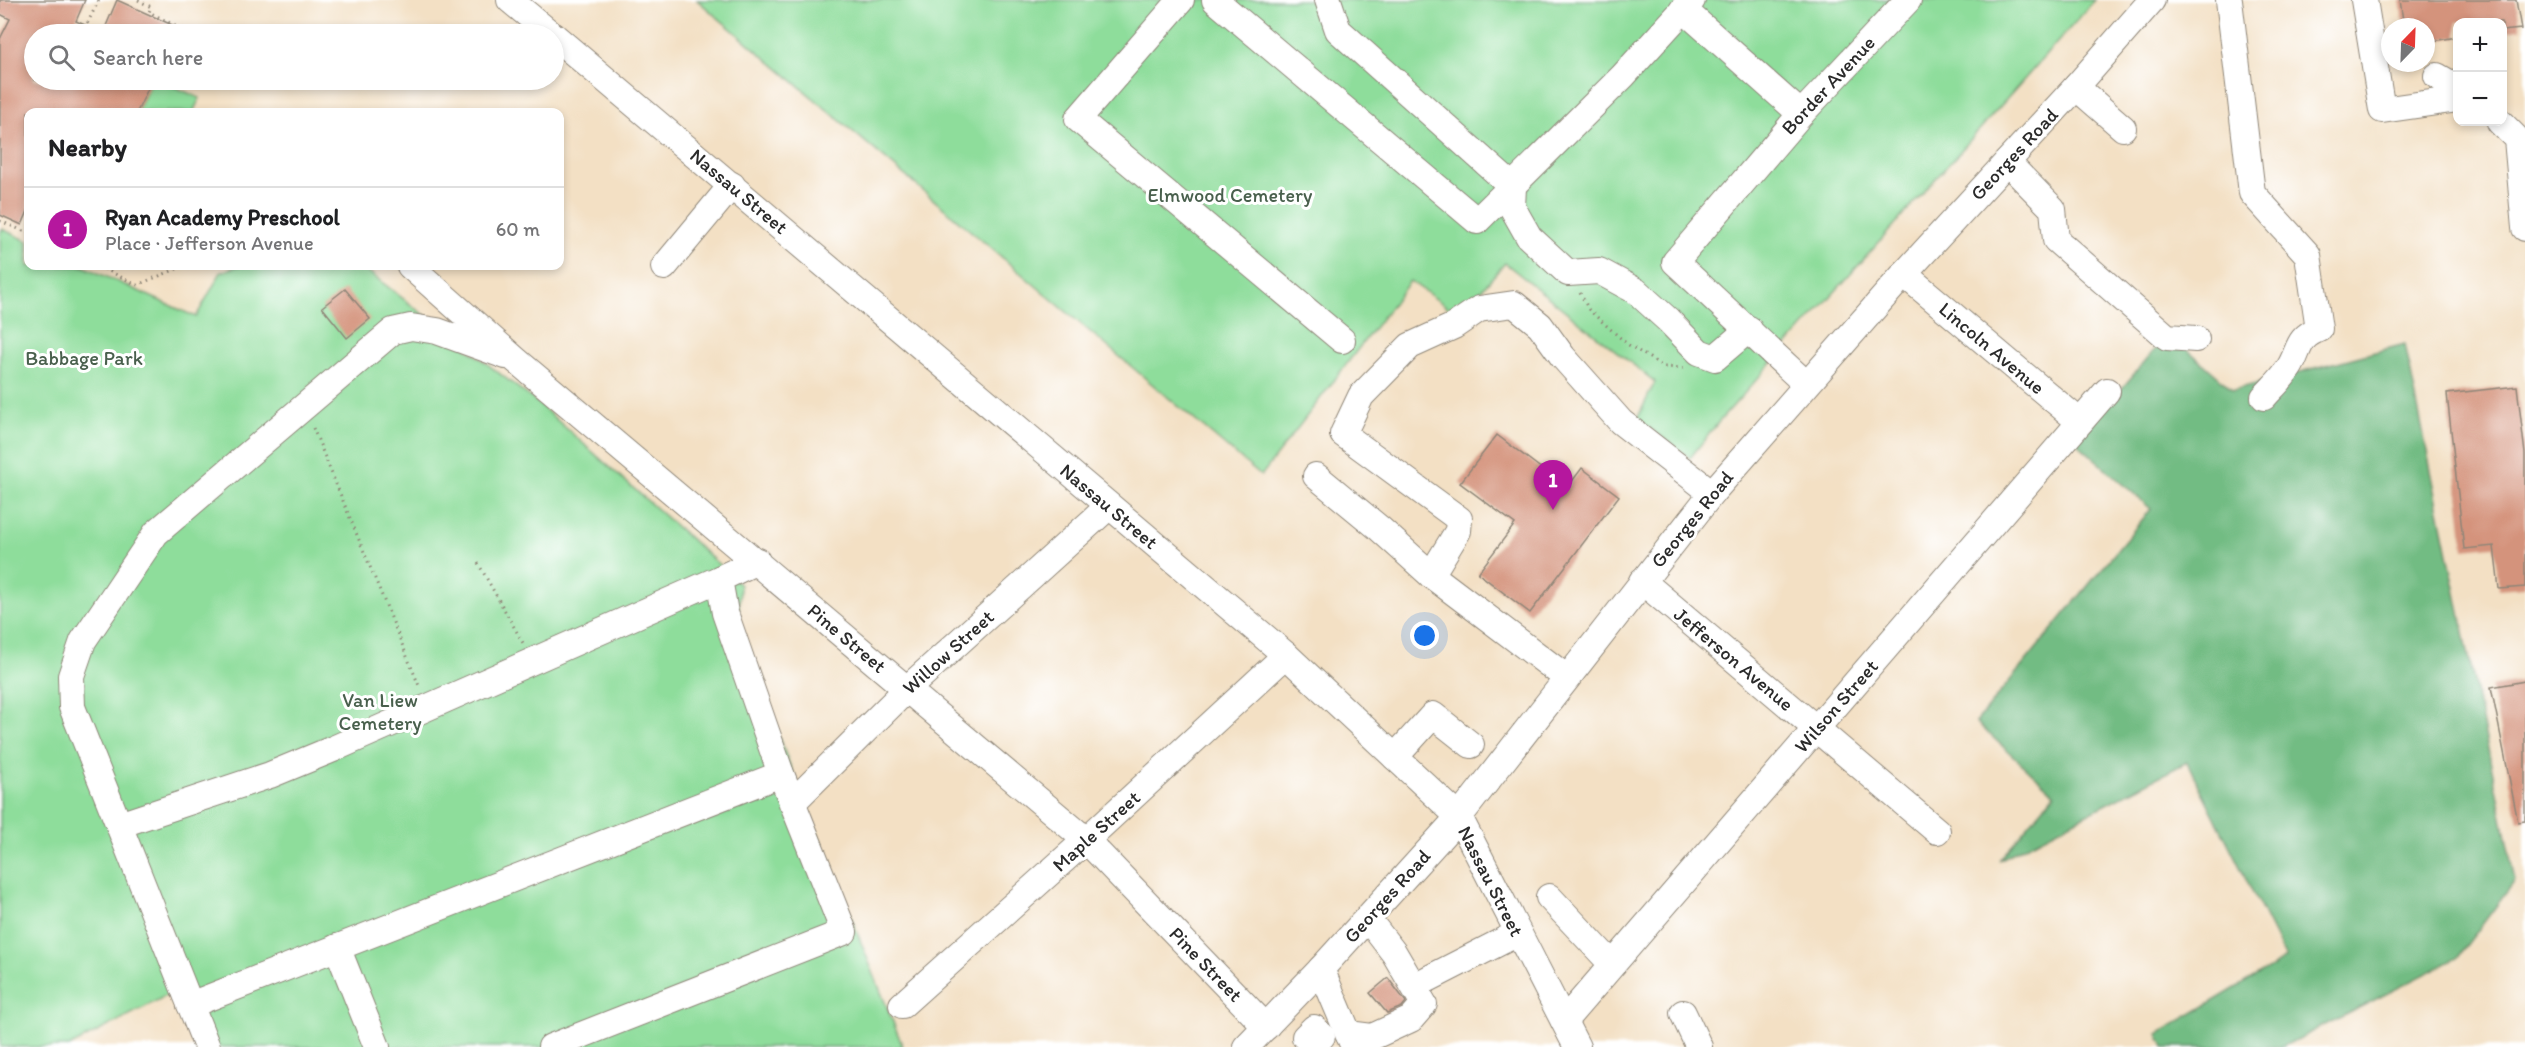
<!DOCTYPE html>
<meta charset="utf-8">
<style>
body{margin:0;font-family:Itim,sans-serif;background:#f6f6f6;color:#202124}
.controls{position:absolute;right:18px;top:18px;display:grid;overflow:hidden;border-radius:12px;box-shadow:0 3px 9px #0003}
.controls button{width:54px;height:54px;display:grid;place-items:center;padding:0;border:0;border-bottom:2px solid #e0e0e0;background:#fff;color:#202124;font:30px sans-serif}
.compass{position:absolute;left:2381px;top:18px;width:54px;height:54px;border-radius:50%;background:#fff;box-shadow:0 3px 9px #0003;rotate:23deg}
.you{position:absolute;left:1425px;top:636px;width:21px;height:21px;margin:-15px;border:4px solid #fff;border-radius:50%;background:#1a73e8;box-shadow:0 0 0 9px #1a73e833}
.badge{display:grid;place-items:center;width:39px;height:39px;border-radius:50%;background:#b5179e;color:#fff;font-size:20px;font-weight:700}
.pin{position:absolute;translate:-50% -50px;filter:drop-shadow(0 2px 3px #0008)}
.pin::after{content:'';position:absolute;top:32px;width:21px;height:18px;background:inherit;clip-path:polygon(0 0,100% 0,50% 100%)}
.list{margin:0;padding:0;list-style:none}
h2{display:flex;justify-content:space-between;align-items:center;height:78px;margin:0;padding:0 24px;font-size:26px}
h2 small{font-size:20px;font-weight:400;color:#757577}
.list li{display:grid;grid-template-columns:39px 1fr auto;gap:18px;align-items:center;box-sizing:border-box;height:84px;padding:0 24px;border-top:2px solid #e0e0e0}
.list b{display:block;font-size:22px;white-space:nowrap}
.list p{margin:0;font-size:20px;white-space:nowrap;color:#757577}
.list em{font-size:20px;font-style:normal;color:#757577}
.icon{flex:none;width:33px;height:33px;fill:none;stroke:currentColor;stroke-width:2;stroke-linecap:round;stroke-linejoin:round}
.map{position:relative;flex:none;width:2525px;height:1047px;overflow:hidden}
.search{position:absolute;background:#fff;box-shadow:0 3px 9px #0003;left:24px;top:24px;width:540px;height:66px;display:flex;align-items:center;gap:15px;box-sizing:border-box;padding:0 21px;border-radius:33px;color:#757577;font-size:22px}
.panel{position:absolute;background:#fff;box-shadow:0 3px 9px #0003;left:24px;top:108px;width:540px;height:162px;border-radius:12px}
.map>svg:first-child{display:block}
.green{fill:#8edd9b;stroke:#5c8463;stroke-width:1.5}
.forest{fill:#72bc83;stroke:#4e7457;stroke-width:1.5}
.building{fill:#d4937b}
.lines{fill:none;stroke-linecap:round;stroke-linejoin:round}
.minor-casing{stroke:#8f8678;stroke-width:28}
.path{stroke:#8f8678;stroke-width:3;stroke-dasharray:1.5 4.5;stroke-linecap:butt}
.minor{stroke:#fff;stroke-width:26}
.labels{text-anchor:middle;stroke-width:6;stroke-linejoin:round;paint-order:stroke}
.street-label{font-size:20px;fill:#2b2b2b;stroke:#fff}
.park-label{font-size:20px;fill:#49604d;stroke:#fff}
</style>
<div class="map">
<svg width="2525" height="1047" viewBox="0 0 2525 1047">
<rect width="100%" height="100%" fill="#fff"/>
<filter id="ink" filterUnits="userSpaceOnUse"><feTurbulence type="fractalNoise" baseFrequency=".0167" numOctaves="2"/><feDisplacementMap in="SourceGraphic" scale="12" xChannelSelector="R" yChannelSelector="G"/><feConvolveMatrix kernelMatrix="1 2 1 2 8 2 1 2 1" color-interpolation-filters="sRGB"/></filter>
<filter id="wash" filterUnits="userSpaceOnUse"><feTurbulence type="fractalNoise" baseFrequency=".008" numOctaves="4" result="noise"/><feDisplacementMap in="SourceGraphic" scale="24" xChannelSelector="R" yChannelSelector="G"/><feGaussianBlur stdDeviation="1.35" result="paint"/><feColorMatrix in="noise" values="0 0 0 0 0 0 0 0 0 0 0 0 0 0 0 0 0 1.4 0 .05"/><feComposite in="paint" operator="in"/></filter>
<g filter="url(#wash)">
<rect width="100%" height="100%" fill="#f3e0c4"/>
<!-- green -->
<g class="green">
<polygon points="697,0 2095,0 1717,424 1690,458 1637,419 1655,382 1505,263 1459,315 1410,281 1261,476"/>
<polygon points="152,80 159,80 200,98 193,112 137,112"/>
<polygon points="2,229 28,241 28,266 83,266 196,317 221,272 238,266 361,266 539,404 724,569 740,585 738,636 903,1047 196,1047 173,992 69,1047 0,1047 0,234"/>
</g>
<!-- forest -->
<polygon class="forest" points="2169,333 2233,390 2405,344 2515,881 2457,958 2282,1047 2164,1047 2158,1034 2286,958 2187,762 1999,860 2055,794 1976,722 2151,509 2076,442"/>
<g id="blocks">
<!-- building -->
<g class="building">
<polygon points="0,0 85,0 76,21 103,33 117,0 192,34 34,34 34,80 152,80 137,112 28,112 28,211 22,225 0,215 0,39 10,19 0,14"/>
<polygon points="2400,0 2516,0 2521,29 2502,31 2502,22 2457,22 2457,37 2426,42 2426,27 2404,27"/>
<polygon points="345,289 370,319 347,338 322,307"/>
<polygon points="2517,386 2525,454 2525,587 2499,589 2494,546 2464,549 2447,394"/>
<polygon points="1497,435 1567,488 1582,468 1619,496 1530,613 1478,573 1515,524 1460,483"/>
<polygon points="2525,681 2525,821 2518,822 2491,687"/>
<polygon points="1388,978 1406,1002 1402,1007 1387,1013 1370,993"/>
</g>
</g>
</g>
<g filter="url(#ink)">
<use href="#blocks" fill-opacity="0" stroke="#8f8678" stroke-width="1.5"/>
<g class="lines">
<defs>
<g id="minor">
<polyline points="510,0 551,34"/>
<polyline points="1181,0 1078,119 1342,340"/>
<polyline points="1215,0 1477,221 1623,76 1692,0"/>
<polyline points="1328,0 1338,30 1513,187 1512,207 1529,237 1568,273 1599,271 1636,291 1668,320 1699,352 1715,358 1749,329"/>
<path d="M2229,0l23,193 56,62 11,74c-23,9 -19,22 -30,39 -7,11 -17,20 -25,29"/>
<polyline points="2364,0 2382,110 2458,99"/>
<polyline points="1683,9 1801,114"/>
<polyline points="554,36 1286,655 1459,817 1577,1047"/>
<polyline points="2437,76 2458,88"/>
<polyline points="2076,87 2123,128"/>
<polyline points="2500,122 2517,139 2525,228"/>
<polyline points="2007,162 2053,209 2056,240 2167,337 2196,339"/>
<polyline points="410,266 517,361 1086,840 1266,1027"/>
<polyline points="664,267 732,185"/>
<polyline points="1904,274 2080,422"/>
<polyline points="1806,384 1675,262 1801,114 1908,0"/>
<polyline points="1316,476 1379,528 1431,575 1567,678"/>
<polyline points="1431,575 1458,531 1459,519 1343,434 1361,396 1410,346 1454,326 1479,309 1514,304 1540,325 1563,357 1621,422 1712,493"/>
<polyline points="1642,581 1937,831"/>
<polyline points="1395,757 1433,715 1471,745"/>
<polyline points="792,803 907,689 1109,506"/>
<polyline points="119,825 270,775 333,749 719,579"/>
<polyline points="1549,897 1612,964"/>
<polyline points="337,947 377,1047"/>
<polyline points="1321,969 1354,1047"/>
<polyline points="1426,980 1518,933"/>
<polyline points="190,1005 781,774"/>
<polyline points="902,1005 1086,840 1286,655"/>
<polyline points="1683,1013 1699,1047"/>
<polyline points="1564,1021 2107,391"/>
<polyline points="1348,1034 1372,1037 1411,1019 1424,1004 1394,953 1367,918"/>
<polyline points="1305,1037 1314,1028 1322,1036 1314,1045"/>
<polyline points="207,1047 72,707 71,676 83,641 156,533 393,331 411,327 437,331 506,356"/>
<polyline points="551,1047 844,932 781,774 725,613 719,579 757,561"/>
<polyline points="1246,1047 1321,969 1459,817 1712,493 1904,274 2076,87 2152,0"/>
</g>
</defs>
<!-- minor casing -->
<use href="#minor" class="minor-casing"/>
<!-- path -->
<g class="path">
<polyline points="138,0 151,7 149,12 180,28 176,34"/>
<polyline points="82,34 99,0"/>
<polyline points="0,221 28,233"/>
<polyline points="99,266 137,285 184,266"/>
<polyline points="1580,293 1589,310 1627,344 1664,367 1684,368"/>
<polyline points="313,428 420,688"/>
<polyline points="478,563 523,643"/>
</g>
<!-- minor -->
<use href="#minor" class="minor"/>
</g>
</g>
<g class="labels">
<!-- street labels -->
<g class="street-label">
<text transform="translate(1828 85) rotate(-47)" y="7">Border Avenue</text>
<text transform="translate(2014 154) rotate(-47)" y="7">Georges Road</text>
<text transform="translate(739 191) rotate(40)" y="7">Nassau Street</text>
<text transform="translate(1992 348) rotate(40)" y="7">Lincoln Avenue</text>
<text transform="translate(1109 506) rotate(40)" y="7">Nassau Street</text>
<text transform="translate(1692 519) rotate(-51)" y="7">Georges Road</text>
<text transform="translate(847 638) rotate(40)" y="7">Pine Street</text>
<text transform="translate(948 652) rotate(-42)" y="7">Willow Street</text>
<text transform="translate(1734 659) rotate(40)" y="7">Jefferson Avenue</text>
<text transform="translate(1836 706) rotate(-49)" y="7">Wilson Street</text>
<text transform="translate(1096 831) rotate(-42)" y="7">Maple Street</text>
<text transform="translate(1491 881) rotate(63)" y="7">Nassau Street</text>
<text transform="translate(1387 896) rotate(-48)" y="7">Georges Road</text>
<text transform="translate(1206 964) rotate(46)" y="7">Pine Street</text>
</g>
<!-- park labels -->
<g class="park-label">
<text x="1230" y="202">Elmwood Cemetery</text>
<text x="84" y="365">Babbage Park</text>
<text x="380" y="707">Van Liew<tspan x="380" dy="23">Cemetery</tspan></text>
</g>
</g>
</svg>
<div class="controls">
<button>+</button>
<button>−</button>
</div>
<svg class="compass" viewBox="-18 -18 36 36"><path d="M0-13l5 13h-10z" fill="#e53935"/><path d="M0 13l5-13h-10z" fill="#757577"/></svg>
<div class="you"></div>
<div class="pin badge" style="left:1553px;top:510px">1</div>
<div class="search"><svg class="icon" aria-label="search" viewBox="0 0 24 24"><circle cx="10" cy="10" r="6"/><path d="M15 15l6 6"/></svg>Search here</div>
<section class="panel">
<h2>Nearby<small></small></h2>
<ul class="list">
<li><span class="badge">1</span><div><b>Ryan Academy Preschool</b><p>Place · Jefferson Avenue</p></div><em>60 m</em></li>
</ul>
</section>
</div>
